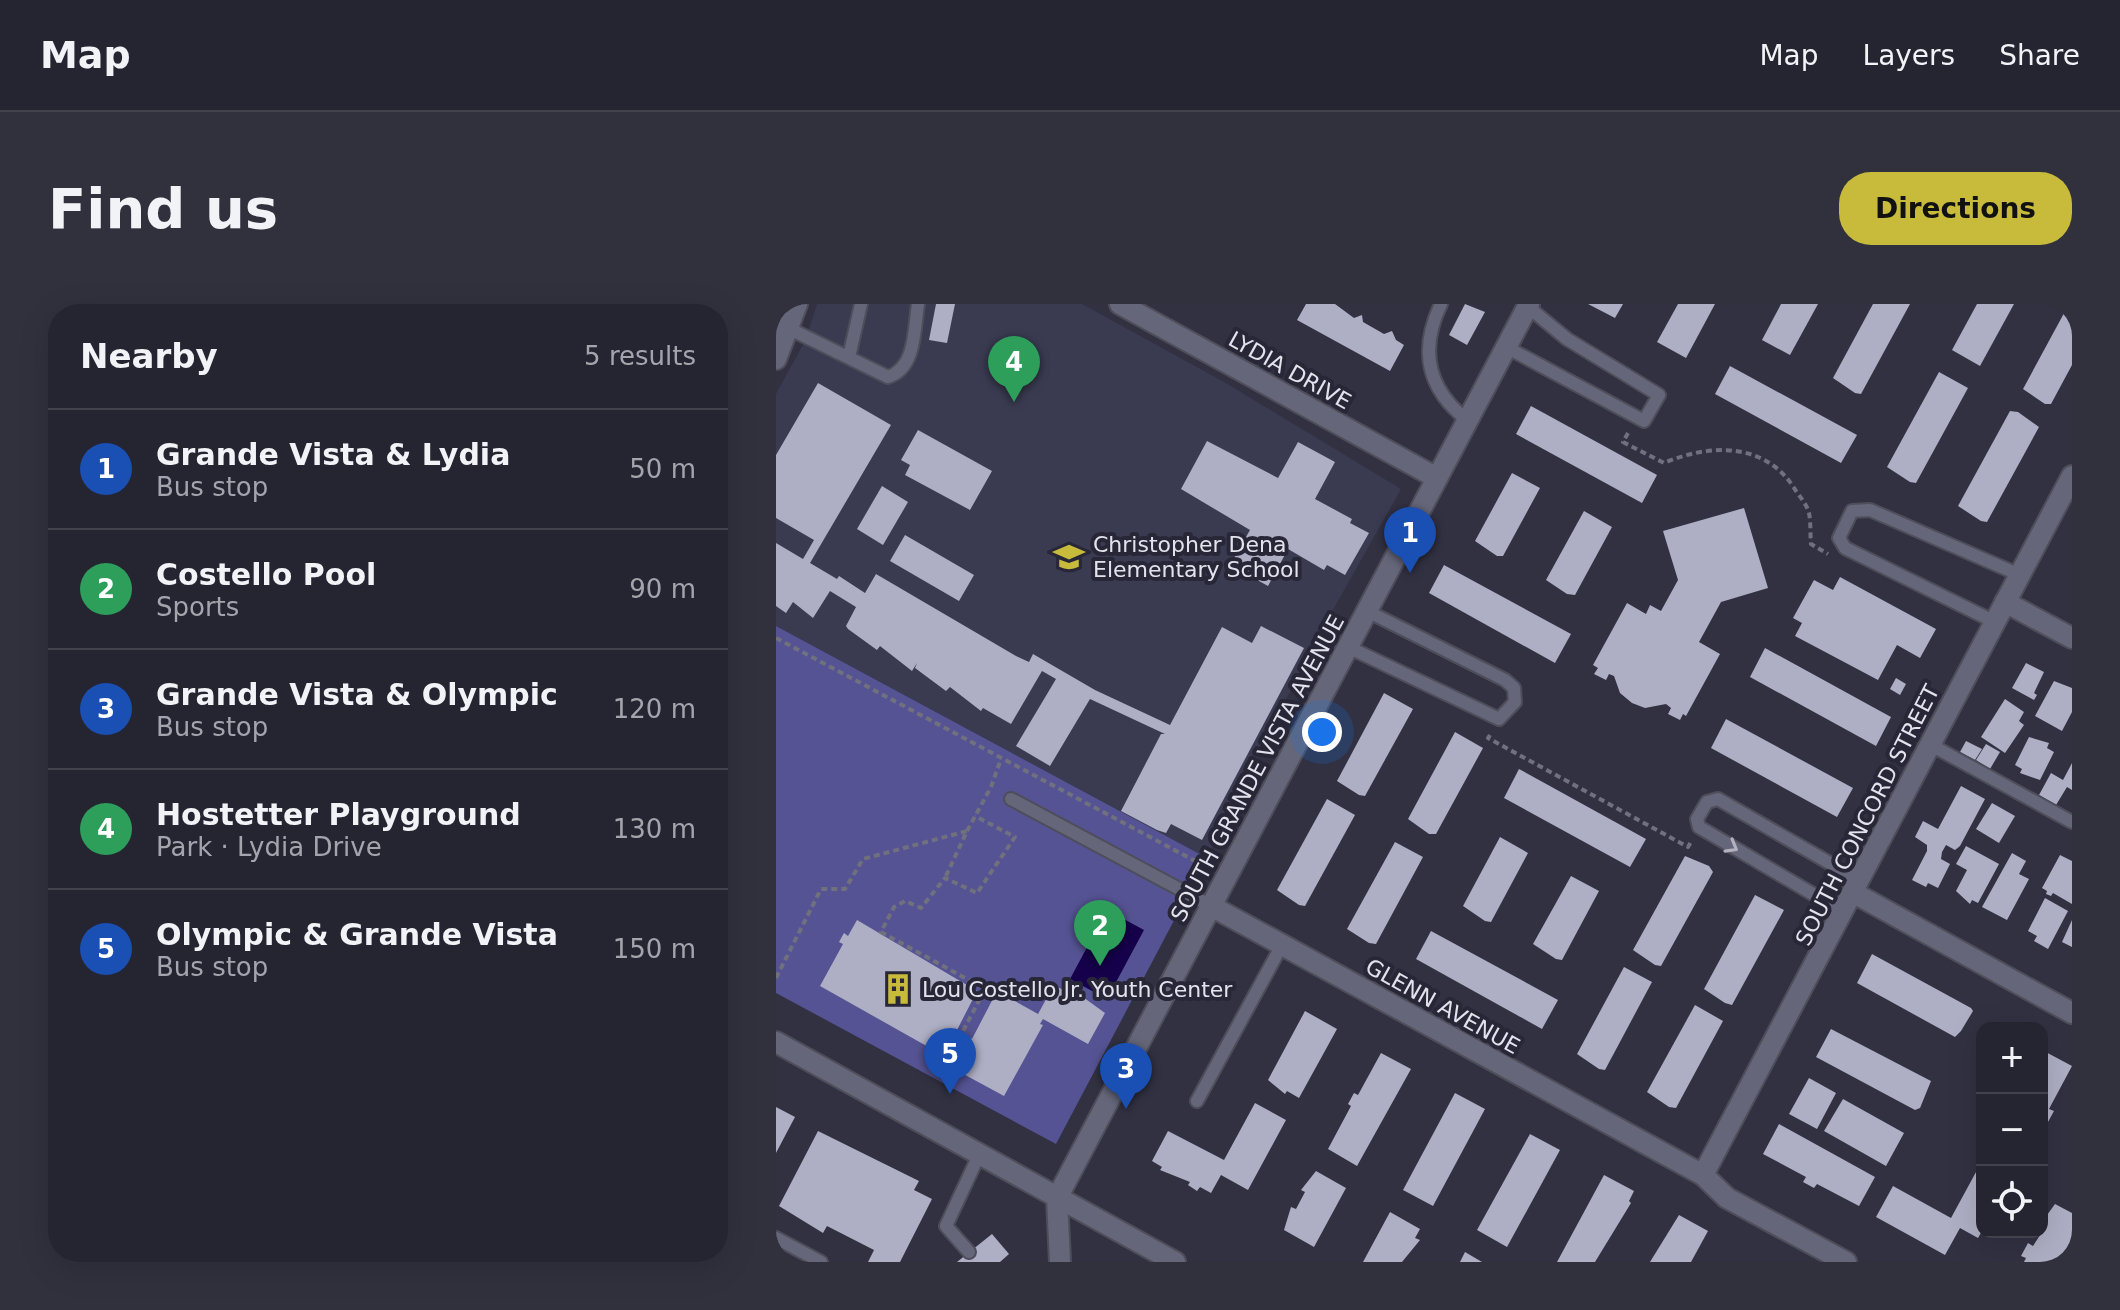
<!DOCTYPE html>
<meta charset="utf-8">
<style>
body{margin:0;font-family:"DejaVu Sans",sans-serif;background:#31313e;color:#f1f3f6}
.controls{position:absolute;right:24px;bottom:24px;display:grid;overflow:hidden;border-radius:16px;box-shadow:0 8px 32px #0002}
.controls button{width:72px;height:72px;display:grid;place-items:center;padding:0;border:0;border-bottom:2px solid #42424d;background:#252532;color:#f1f3f6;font:40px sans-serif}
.you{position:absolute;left:546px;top:428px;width:28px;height:28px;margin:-20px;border:6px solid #fff;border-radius:50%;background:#1a73e8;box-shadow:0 0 0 12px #1a73e833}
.badge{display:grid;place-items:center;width:52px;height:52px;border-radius:50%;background:#c8bb3b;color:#fff;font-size:26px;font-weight:700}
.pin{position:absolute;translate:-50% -66px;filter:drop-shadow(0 2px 4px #0008)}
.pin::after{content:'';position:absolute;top:42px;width:28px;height:24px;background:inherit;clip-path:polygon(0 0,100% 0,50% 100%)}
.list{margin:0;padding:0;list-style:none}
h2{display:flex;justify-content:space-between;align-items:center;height:104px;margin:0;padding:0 32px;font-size:34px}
h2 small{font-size:26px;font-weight:400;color:#a3a5ac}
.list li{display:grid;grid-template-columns:52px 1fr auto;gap:24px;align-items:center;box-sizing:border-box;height:120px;padding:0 32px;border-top:2px solid #42424d}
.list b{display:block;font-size:30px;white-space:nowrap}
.list p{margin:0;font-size:26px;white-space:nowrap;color:#a3a5ac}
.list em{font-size:26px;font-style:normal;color:#a3a5ac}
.icon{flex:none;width:44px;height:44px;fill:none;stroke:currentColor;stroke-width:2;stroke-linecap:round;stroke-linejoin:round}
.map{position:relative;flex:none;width:1296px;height:958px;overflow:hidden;border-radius:32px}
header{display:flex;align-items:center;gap:48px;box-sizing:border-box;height:112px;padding:0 40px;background:#252532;border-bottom:2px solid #42424d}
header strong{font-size:38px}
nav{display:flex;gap:44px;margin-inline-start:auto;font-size:28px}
.intro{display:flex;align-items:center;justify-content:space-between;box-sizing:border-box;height:192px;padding:0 48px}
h1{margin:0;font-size:56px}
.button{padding:20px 36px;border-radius:32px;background:#c8bb3b;color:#111;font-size:28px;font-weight:700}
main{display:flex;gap:48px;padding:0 48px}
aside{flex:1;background:#252532;border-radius:32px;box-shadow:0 8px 32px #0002}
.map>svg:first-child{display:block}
.built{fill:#3a3a51}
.green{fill:#555393}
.water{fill:#16004b}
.building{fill:#aeafc4}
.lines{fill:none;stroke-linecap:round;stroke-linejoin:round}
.lane-casing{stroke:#4e4e5b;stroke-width:16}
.street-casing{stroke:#4e4e5b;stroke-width:24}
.secondary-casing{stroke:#4e4e5b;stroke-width:24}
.path{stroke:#70707e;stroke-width:4;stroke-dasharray:6 4;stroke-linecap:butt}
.lane{stroke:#656679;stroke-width:12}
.street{stroke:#656679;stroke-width:20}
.secondary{stroke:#656679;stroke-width:20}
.oneway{stroke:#b1b1bf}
.labels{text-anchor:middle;stroke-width:8;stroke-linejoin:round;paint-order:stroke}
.street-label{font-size:22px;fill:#e3e3ee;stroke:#272737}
.poi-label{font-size:22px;fill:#e3e3ee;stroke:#272737;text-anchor:start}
</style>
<header>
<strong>Map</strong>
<nav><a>Map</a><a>Layers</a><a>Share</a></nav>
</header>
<div class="intro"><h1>Find us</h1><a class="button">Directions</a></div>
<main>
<aside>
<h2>Nearby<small>5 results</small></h2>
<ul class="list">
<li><span class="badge" style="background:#1a4fb4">1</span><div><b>Grande Vista &amp; Lydia</b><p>Bus stop</p></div><em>50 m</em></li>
<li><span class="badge" style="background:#2e9e5b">2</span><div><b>Costello Pool</b><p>Sports</p></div><em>90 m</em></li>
<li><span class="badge" style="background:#1a4fb4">3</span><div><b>Grande Vista &amp; Olympic</b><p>Bus stop</p></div><em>120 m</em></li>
<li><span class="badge" style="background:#2e9e5b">4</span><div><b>Hostetter Playground</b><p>Park · Lydia Drive</p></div><em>130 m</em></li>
<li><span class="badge" style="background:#1a4fb4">5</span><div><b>Olympic &amp; Grande Vista</b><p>Bus stop</p></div><em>150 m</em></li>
</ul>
</aside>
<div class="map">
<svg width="1296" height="958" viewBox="0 0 1296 958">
<rect width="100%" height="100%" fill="#313142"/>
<!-- built -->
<polygon class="built" points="41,0 306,0 448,78 625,185 535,345 431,554 0,322 0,90 29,37"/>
<!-- green -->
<polygon class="green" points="0,322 431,554 280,840 0,689"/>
<!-- water -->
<polygon class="water" points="331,606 368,626 331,695 294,675"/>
<!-- building -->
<g class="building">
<polygon points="160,0 179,0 171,39 153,36"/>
<polygon points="530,0 559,0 578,14 586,11 587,18 608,30 616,27 620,36 628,41 614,67 521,16"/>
<polygon points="689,0 709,8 691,41 673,31"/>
<polygon points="812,0 847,0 839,14"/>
<polygon points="902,0 939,0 910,54 881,38"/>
<polygon points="1005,0 1042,0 1014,51 986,36"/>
<polygon points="1097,0 1134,0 1085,90 1079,89 1057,74"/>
<polygon points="1201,0 1238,0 1204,62 1176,46"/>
<polygon points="1293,0 1296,0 1296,61 1275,100 1269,100 1247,85"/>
<polygon points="954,62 1081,131 1065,159 939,90"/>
<polygon points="1163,68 1192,84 1140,179 1134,178 1111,163"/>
<polygon points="42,79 115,121 34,259 61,275 63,272 89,289 100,270 240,352 253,358 257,350 319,386 394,421 446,323 476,339 485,322 528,344 426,536 395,520 390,529 381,526 345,507 385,430 389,430 314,395 274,462 240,442 280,375 266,367 235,420 207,404 205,407 174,383 170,387 139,364 141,359 136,367 104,342 101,346 72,325 70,322 80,303 54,287 37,314 17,298 10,309 0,302 0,239 27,255 38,236 0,214 0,151"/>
<polygon points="755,102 881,171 866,199 740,130"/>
<polygon points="1234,107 1242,108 1263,123 1211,218 1205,217 1182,202"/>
<polygon points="142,126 216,167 194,206 129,171 134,161 125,156"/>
<polygon points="431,137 502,174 522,138 559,158 539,195 576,215 574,219 593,229 569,271 551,261 548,266 512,245 492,282 454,261 474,226 405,185"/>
<polygon points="736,169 764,184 727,252 721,252 699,237"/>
<polygon points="106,182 132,198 107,241 81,225"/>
<polygon points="968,204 992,284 945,298 923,338 944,350 910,412 907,410 904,416 892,410 895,404 890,400 869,404 856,399 844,389 838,372 833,370 830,376 818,370 822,364 817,361 851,299 870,310 874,301 885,307 902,276 887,227"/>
<polygon points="808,207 836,223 799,291 791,290 770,276"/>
<polygon points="129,231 198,271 183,297 114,257"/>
<polygon points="668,261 795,330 779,359 653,289"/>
<polygon points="1064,273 1160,325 1144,354 1121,341 1102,376 1019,332 1026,319 1017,314 1038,276 1057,286"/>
<polygon points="989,344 1115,413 1100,442 974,373"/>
<polygon points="1250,359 1268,368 1258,389 1261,391 1258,396 1236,384"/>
<polygon points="1120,374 1130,380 1124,391 1114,385"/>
<polygon points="1278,377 1296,384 1296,408 1286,427 1259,412"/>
<polygon points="608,389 637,405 589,492 583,491 561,477"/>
<polygon points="1229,395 1248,408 1243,417 1248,421 1229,449 1205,433"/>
<polygon points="950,415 1077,484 1061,513 935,444"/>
<polygon points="679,428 707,444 660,530 653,530 632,515"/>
<polygon points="1253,433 1273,439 1271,444 1278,448 1264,476 1244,469 1246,465 1239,461"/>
<polygon points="1190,437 1206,445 1199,456 1184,448"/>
<polygon points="1210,440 1224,448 1214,465 1200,456"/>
<polygon points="1296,459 1296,486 1291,483 1280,501 1263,491 1275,469 1287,476"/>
<polygon points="743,465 870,535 854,563 728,494"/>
<polygon points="1185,482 1209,495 1184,542 1179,546 1170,541 1166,548 1165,555 1174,560 1162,584 1152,579 1150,583 1136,576 1151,547 1151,541 1139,533 1147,517 1162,525"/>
<polygon points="551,495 579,511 529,602 523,601 501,586"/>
<polygon points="1216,499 1239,512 1223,539 1200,525"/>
<polygon points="724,533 752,549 715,618 709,617 687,602"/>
<polygon points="619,538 647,553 600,640 593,639 571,625"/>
<polygon points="1190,542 1223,560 1202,599 1196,596 1194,600 1180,587 1191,566 1180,560"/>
<polygon points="1236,549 1250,557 1243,570 1253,575 1231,616 1206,603"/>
<polygon points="1284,551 1296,557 1296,600 1277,589 1275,592 1270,590 1271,587 1266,584"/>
<polygon points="909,552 933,562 937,568 885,662 879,661 857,646"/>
<polygon points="795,572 823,587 786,656 780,655 757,640"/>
<polygon points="979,591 1008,606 956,701 949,699 928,685"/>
<polygon points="1269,594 1292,607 1272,645 1258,637 1261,632 1252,627"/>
<polygon points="81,616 201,687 179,730 175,728 163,749 44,682 67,640 63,638 68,629 72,632"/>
<polygon points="1296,616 1296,643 1286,638"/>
<polygon points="655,627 782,696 766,725 640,655"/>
<polygon points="1096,650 1195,704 1197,707 1185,727 1179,733 1081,679"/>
<polygon points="848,663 876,678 829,766 823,765 801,750"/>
<polygon points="278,681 298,692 300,688 329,709 312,740 267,715 264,720 267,721 228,792 180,766 191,745 187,743 193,733 196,735 221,687 262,710"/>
<polygon points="919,701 947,717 900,804 893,803 871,788"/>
<polygon points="529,707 561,725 523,794 511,787 509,790 492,776"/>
<polygon points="1055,725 1155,777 1144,804 1139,806 1040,753"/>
<polygon points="1266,746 1296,762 1273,805 1278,807 1272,818 1266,815"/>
<polygon points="605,749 635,765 581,862 552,845 575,802 572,800 578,789 582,791"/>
<polygon points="1033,774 1060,789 1041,825 1013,810"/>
<polygon points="679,789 709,805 657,902 627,886"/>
<polygon points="1067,795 1128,829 1110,862 1048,827"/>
<polygon points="479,799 510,816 472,886 445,871 435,889 424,883 421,887 412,881 414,878 384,866 386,863 376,857 392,827 448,856"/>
<polygon points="0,803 19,813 0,849"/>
<polygon points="1003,820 1099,873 1083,902 1041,880 1038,884 1027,878 1030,873 987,850"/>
<polygon points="42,827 143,877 138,886 156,895 124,958 92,958 98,946 51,922 47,929 3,902"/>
<polygon points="754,830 784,846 731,943 701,926"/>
<polygon points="1206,857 1206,927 1202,934 1184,924 1169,951 1100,913 1117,882 1175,914"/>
<polygon points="540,867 570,884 538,943 508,926 515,903 520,905 529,888 525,886"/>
<polygon points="828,871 858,887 853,897 855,899 819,958 781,958"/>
<polygon points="1279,900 1296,909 1296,940 1286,958 1248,958 1250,954 1245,952 1252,939 1257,942 1266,928 1266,918"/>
<polygon points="614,908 644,925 639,934 644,936 626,958 587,958"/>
<polygon points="903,911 932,927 915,958 874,958"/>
<polygon points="216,930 233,950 224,958 181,958"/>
<polygon points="689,948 706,958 684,958"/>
</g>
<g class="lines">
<defs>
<g id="lane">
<path d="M665,0c-22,46 -14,85 26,116"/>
<path d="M14,25l98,48c28,-9 26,-47 30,-73"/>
<polyline points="730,43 868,117 883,91 791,35 751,2"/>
<polyline points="73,53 85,0"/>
<polyline points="1219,318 1069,244 1063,234 1076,207 1094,206 1244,271"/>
<polyline points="572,343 723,415 739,398 738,384 729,376 591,307"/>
<polyline points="1155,441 1296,518"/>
<polyline points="235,495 435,602"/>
<polyline points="1069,609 923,523 921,515 931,498 942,495 1085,577"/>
<polyline points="421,797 506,641"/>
<polyline points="0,934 45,958"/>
<polyline points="193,948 170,922 203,851"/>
</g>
<g id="street">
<polyline points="344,0 661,174"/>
<polyline points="0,55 21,0"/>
<polyline points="1229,298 1296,334"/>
<polyline points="1078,589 1296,709"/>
<polyline points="435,602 927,871 951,894 1070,958"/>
<polyline points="927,871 1296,172"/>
</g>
<g id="secondary">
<polyline points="0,738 399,958"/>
<polyline points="284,958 281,894 753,0"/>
</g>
</defs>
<!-- lane casing -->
<use href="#lane" class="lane-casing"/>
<!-- street casing -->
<use href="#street" class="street-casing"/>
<!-- secondary casing -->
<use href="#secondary" class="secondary-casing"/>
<!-- path -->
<g class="path">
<path d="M852,129l-5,9 41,21c47,-20 103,-21 132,28 5,7 11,14 13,22 2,10 1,21 2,31l17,10"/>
<polyline points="0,334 421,558"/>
<polyline points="714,431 712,434 912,543 916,536"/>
<polyline points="191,527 215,483 225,455"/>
<polyline points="0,674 45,585 69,585 87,555 191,527 169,574"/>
<polyline points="164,771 209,685 105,628 118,603 129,597 145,604 169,574 201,589 239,533 199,512"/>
</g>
<!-- lane -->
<use href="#lane" class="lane"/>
<!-- street -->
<use href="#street" class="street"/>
<!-- secondary -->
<use href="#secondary" class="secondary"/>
</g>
<!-- one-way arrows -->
<defs><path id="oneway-chevron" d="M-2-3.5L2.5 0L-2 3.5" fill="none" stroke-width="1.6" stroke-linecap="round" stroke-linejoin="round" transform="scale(2)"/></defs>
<use class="oneway" href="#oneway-chevron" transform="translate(956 543) rotate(30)"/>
<!-- icons -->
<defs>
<symbol id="school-bare" viewBox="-9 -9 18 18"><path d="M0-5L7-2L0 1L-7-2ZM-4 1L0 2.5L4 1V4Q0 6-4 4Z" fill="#c8bb3b" stroke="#272737" stroke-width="2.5" paint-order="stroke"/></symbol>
<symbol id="building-bare" viewBox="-9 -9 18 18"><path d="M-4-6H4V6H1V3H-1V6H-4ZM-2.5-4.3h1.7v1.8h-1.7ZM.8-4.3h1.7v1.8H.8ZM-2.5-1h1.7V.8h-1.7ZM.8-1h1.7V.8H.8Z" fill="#c8bb3b" stroke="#272737" stroke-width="2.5" paint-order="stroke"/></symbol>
</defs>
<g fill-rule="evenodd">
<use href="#school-bare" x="271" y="231" width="44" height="44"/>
<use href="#building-bare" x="100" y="663" width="44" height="44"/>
</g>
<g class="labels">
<!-- street labels -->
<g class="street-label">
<text transform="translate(514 66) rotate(29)" y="8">LYDIA DRIVE</text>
<text transform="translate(481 464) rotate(-62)" y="8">SOUTH GRANDE VISTA AVENUE</text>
<text transform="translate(1091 511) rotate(-63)" y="8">SOUTH CONCORD STREET</text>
<text transform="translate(667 702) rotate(29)" y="8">GLENN AVENUE</text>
</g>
<!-- poi labels -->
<g class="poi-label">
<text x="317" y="248">Christopher Dena<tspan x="317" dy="25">Elementary School</tspan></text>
<text x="146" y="693">Lou Costello Jr. Youth Center</text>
</g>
</g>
</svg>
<div class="controls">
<button>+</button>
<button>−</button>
<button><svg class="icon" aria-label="locate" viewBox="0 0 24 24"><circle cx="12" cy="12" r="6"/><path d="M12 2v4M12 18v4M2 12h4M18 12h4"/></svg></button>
</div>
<div class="you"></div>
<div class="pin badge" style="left:634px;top:269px;background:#1a4fb4">1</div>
<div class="pin badge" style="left:324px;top:662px;background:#2e9e5b">2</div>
<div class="pin badge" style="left:350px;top:805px;background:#1a4fb4">3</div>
<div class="pin badge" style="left:238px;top:98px;background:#2e9e5b">4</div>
<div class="pin badge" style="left:174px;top:790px;background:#1a4fb4">5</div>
</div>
</main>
